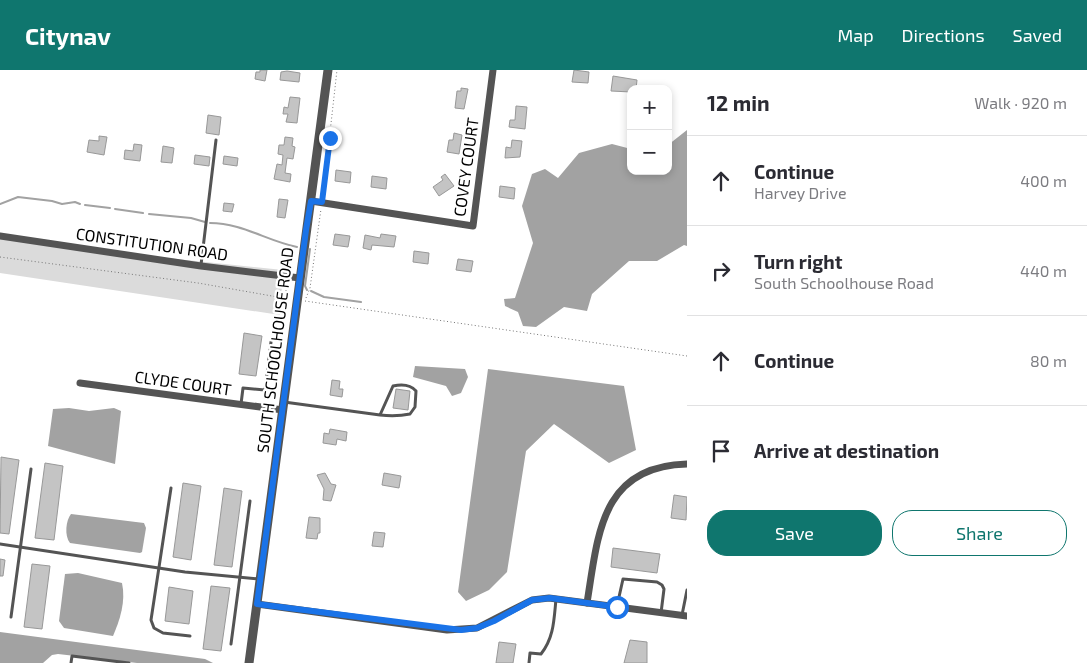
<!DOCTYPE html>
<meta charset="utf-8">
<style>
body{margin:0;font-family:"Exo 2",sans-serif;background:#f2f2f3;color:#2b2b33}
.controls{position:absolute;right:15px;top:15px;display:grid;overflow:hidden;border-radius:10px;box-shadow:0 2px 8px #0003}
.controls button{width:45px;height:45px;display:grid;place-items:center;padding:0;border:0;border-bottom:1px solid #e1e1e2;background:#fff;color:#2b2b33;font:25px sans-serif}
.stop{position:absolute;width:15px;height:15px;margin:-11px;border:4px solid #1a73e8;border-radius:50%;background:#fff}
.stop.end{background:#1a73e8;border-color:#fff;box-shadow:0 1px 5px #0008}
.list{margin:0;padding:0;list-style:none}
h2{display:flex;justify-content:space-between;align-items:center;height:65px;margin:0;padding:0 20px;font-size:21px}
h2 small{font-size:16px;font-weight:400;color:#7c7c81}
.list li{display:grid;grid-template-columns:32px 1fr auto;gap:15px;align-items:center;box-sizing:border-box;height:90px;padding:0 20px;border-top:1px solid #e1e1e2}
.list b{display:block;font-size:19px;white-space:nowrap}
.list p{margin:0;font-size:16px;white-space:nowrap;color:#7c7c81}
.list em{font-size:16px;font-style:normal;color:#7c7c81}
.actions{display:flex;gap:10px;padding:15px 20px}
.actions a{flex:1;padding:11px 0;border:1px solid #0f766e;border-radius:20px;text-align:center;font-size:18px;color:#0f766e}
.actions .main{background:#0f766e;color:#fff}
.icon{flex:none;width:28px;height:28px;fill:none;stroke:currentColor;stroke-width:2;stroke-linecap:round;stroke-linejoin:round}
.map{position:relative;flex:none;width:687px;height:593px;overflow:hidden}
header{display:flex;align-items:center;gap:30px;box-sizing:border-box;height:70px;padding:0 25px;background:#0f766e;color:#fff}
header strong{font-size:24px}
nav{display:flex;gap:28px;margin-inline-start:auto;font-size:18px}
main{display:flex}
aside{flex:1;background:#fff}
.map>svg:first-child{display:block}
.green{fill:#dbdbdb}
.water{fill:#a2a2a2}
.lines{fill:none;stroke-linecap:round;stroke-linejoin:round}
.stream{stroke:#a2a2a2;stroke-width:2}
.building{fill:#c4c4c4;stroke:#989898}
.path{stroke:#767676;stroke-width:1;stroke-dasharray:1 2.5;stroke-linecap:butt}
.service{stroke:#545454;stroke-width:3}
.minor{stroke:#545454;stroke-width:7}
.tertiary{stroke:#545454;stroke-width:9}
.route{stroke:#1a73e8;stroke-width:6}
.labels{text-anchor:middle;stroke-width:4.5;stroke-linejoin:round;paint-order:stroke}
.street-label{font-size:16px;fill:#000;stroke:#fff}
</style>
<header>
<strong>Citynav</strong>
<nav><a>Map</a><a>Directions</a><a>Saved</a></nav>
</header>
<main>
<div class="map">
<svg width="687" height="593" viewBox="0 0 687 593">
<rect width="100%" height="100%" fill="#fff"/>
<!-- green -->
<polygon class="green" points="0,164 167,188 283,200 280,245 0,203"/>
<!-- water -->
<g class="water">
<polygon points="687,60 687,176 684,175 657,191 629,191 592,224 587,241 564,237 536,257 523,256 518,242 505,236 504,229 515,228 533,173 522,136 532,104 545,99 558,108 579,83 612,74 631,79 631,101 668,101 668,75"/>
<polygon points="415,296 465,299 468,307 461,323 452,326 446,316 413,307"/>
<polygon points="488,299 624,316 636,380 609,393 554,354 526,381 507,502 489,520 466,531 458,522"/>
<polygon points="69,338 89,341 114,338 121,341 115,394 48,376 53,339"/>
<path d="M71,444l73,9 2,5 -4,24 -2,1 -70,-10c-6,-7 -4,-23 1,-29z"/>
<path d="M78,503l44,10c4,18 -2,37 -9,53l-49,-8 -5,-7 6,-47z"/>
<polygon points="0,562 205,589 213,593 137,593 58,584 52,585 43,593 0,593"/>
</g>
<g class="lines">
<!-- stream -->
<g class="stream">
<polyline points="0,134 18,127 52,131 62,134 75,132 80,134"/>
<polyline points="85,135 110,138"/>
<polyline points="115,139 143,143"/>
<polyline points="149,144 191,148 205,152"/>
<path d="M210,153c32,0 57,18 87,24"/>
<polyline points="307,220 305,216 310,179"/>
<polyline points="311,221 324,227 361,232"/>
</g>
</g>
<!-- building -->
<g class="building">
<polygon points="260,0 267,0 265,11 255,9 256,2 260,2"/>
<polygon points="574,0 589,2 588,13 572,12"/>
<polygon points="287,1 300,3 299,12 280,10 281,2"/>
<polygon points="613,6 637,10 636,19 631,19 631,22 611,21"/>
<polygon points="461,18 468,19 464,39 455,38 457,21 461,21"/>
<polygon points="290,27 300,28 297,53 286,52 288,44 283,44 284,37 288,38"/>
<polygon points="516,36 527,37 525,59 509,57 510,50 515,50"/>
<polygon points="208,45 221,47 219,65 206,63"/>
<polygon points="454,63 462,65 459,84 447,82 449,70 453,70"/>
<polygon points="99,66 107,67 104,85 87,82 89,70 99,71"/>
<polygon points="285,67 293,68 292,76 295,77 293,89 287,88 285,103 291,104 290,112 274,109 277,94 282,95 283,85 278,84 279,75 284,75"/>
<polygon points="512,70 522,71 520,87 505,88 506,77 511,78"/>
<polygon points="134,74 142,75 140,91 124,89 125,80 133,81"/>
<polygon points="163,76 174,78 172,93 161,92"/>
<polygon points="195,85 210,87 209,96 194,94"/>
<polygon points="224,86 238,88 237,96 223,94"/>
<polygon points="336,100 351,102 350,113 335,111"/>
<polygon points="445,104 454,116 439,126 433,117 443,110 441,107"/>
<polygon points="372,106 387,108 386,119 371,117"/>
<polygon points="500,116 515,118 514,129 499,127"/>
<polygon points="279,129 288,130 285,148 277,147"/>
<polygon points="224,133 234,134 232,142 223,141"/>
<polygon points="335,164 350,166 348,177 333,175"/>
<polygon points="381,164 396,166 394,177 372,175 371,180 363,178 365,165 380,168"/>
<polygon points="414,181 429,183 428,194 413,192"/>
<polygon points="458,189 473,191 471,202 456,200"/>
<polygon points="244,263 262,266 256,306 239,304"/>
<polygon points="332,310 340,311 339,319 343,319 342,327 330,325"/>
<polygon points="396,319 410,321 408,340 393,338"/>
<polygon points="330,359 347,362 346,371 337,369 336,375 323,373 324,363 329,364"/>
<polygon points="1,387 19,390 9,464 0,463"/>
<polygon points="45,393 63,396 54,470 35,468"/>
<polygon points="325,403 331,414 336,415 331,431 323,430 324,419 317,405"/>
<polygon points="384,403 401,406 399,418 382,415"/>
<polygon points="183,413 201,416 191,490 173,487"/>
<polygon points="224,418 242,421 232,497 214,495"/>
<polygon points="674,425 687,427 686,450 671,448"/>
<polygon points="309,447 320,448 320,463 318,463 317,469 306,468"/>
<polygon points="374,462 385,463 383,477 372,476"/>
<polygon points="613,478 660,484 657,503 611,497"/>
<polygon points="0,489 5,490 3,506 0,506"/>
<polygon points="32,494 50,496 42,559 24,557"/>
<polygon points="211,516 230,518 221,581 203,579"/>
<polygon points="169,517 193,521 189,554 165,551"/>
<polygon points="630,570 647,572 647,593 624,593"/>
<polygon points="499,572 516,574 513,593 496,593"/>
</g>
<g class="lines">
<!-- path -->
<g class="path">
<polyline points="323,125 337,0"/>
<polyline points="0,187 198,213 289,229"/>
<polyline points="285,228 287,214"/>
<polyline points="306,228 310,218 321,139"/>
<polyline points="305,231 687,286"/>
</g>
<!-- service -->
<g class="service">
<polyline points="201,195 216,70"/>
<path d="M284,332l96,13c10,1 20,1 30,-1l5,-7 1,-16c-6,-7 -14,-7 -23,-5l-13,29"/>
<polyline points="241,334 243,318 265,320 271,272"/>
<polyline points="171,418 151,550 154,558 163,563 190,566"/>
<polyline points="0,474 185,502 259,509"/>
<polyline points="617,536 623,509 657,512 662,515 664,519 661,543"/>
<polyline points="682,545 687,520"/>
<polyline points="11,547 31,399"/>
<polyline points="231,574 250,431"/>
<polyline points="71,593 72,586 129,593"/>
<path d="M529,593l1,-10 11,1c13,-16 13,-35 15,-55"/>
</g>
<!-- minor -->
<g class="minor">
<polyline points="311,131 473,156 493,0"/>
<polyline points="0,166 201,196 300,208"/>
<polyline points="80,313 283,340"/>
<path d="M587,533c11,-67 13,-137 100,-139"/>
<polyline points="257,534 447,560 477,558 532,530 549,528 687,546"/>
</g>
<!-- tertiary -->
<polyline class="tertiary" points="249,593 328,0"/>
</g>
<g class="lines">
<!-- route -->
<polyline class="route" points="330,68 322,132 311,131 306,160 257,534 461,560 477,558 494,551 532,530 550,528 617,537"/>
</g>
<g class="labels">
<!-- street labels -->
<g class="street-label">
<text transform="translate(466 97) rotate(-82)" y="6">COVEY COURT</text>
<text transform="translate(152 174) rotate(8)" y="6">CONSTITUTION ROAD</text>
<text transform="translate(275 280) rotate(-83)" y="6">SOUTH SCHOOLHOUSE ROAD</text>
<text transform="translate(183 313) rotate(8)" y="6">CLYDE COURT</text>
</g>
</g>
</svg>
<div class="controls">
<button>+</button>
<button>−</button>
</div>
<div class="stop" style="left:617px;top:537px"></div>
<div class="stop end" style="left:330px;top:68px"></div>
</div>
<aside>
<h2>12 min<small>Walk · 920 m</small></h2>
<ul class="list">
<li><svg class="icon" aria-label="ahead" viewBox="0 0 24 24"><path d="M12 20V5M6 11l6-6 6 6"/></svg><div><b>Continue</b><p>Harvey Drive</p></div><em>400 m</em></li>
<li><svg class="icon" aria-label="right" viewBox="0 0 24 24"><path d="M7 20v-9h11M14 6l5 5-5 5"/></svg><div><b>Turn right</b><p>South Schoolhouse Road</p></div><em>440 m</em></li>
<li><svg class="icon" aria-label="ahead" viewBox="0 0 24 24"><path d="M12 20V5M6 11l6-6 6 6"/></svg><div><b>Continue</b></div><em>80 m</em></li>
<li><svg class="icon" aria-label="arrive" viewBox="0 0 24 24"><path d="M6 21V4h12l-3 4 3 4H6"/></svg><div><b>Arrive at destination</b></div></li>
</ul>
<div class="actions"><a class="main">Save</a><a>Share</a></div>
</aside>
</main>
